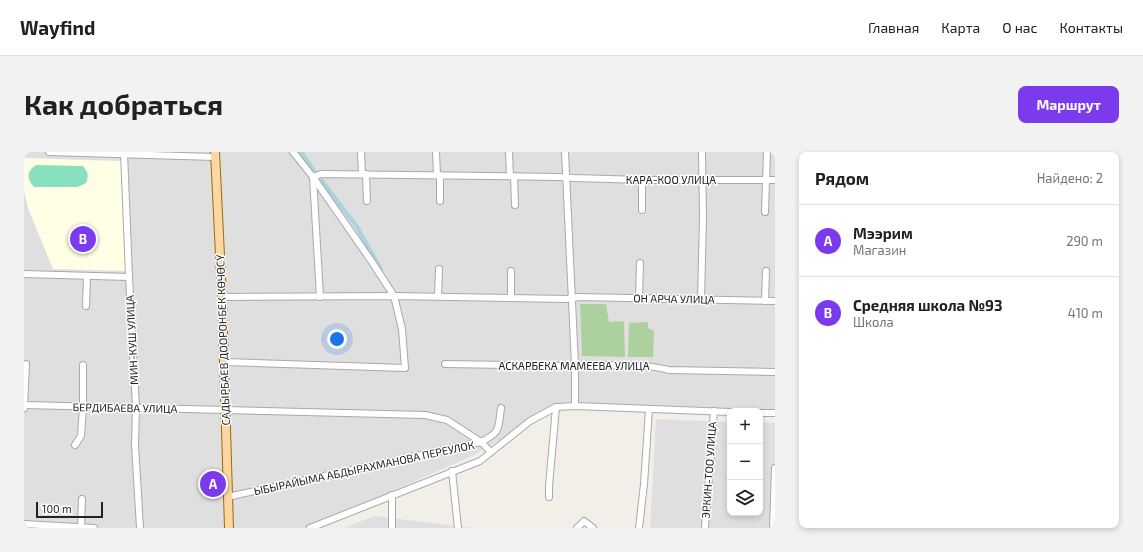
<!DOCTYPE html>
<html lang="ru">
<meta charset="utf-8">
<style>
body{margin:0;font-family:"Exo 2",sans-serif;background:#f2f2f2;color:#202124}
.controls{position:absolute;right:12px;bottom:12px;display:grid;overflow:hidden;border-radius:8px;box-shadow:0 2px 6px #0003}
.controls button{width:36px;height:36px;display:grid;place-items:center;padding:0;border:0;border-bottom:1px solid #e0e0e0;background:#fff;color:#202124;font:20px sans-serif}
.scale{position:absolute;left:12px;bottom:10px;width:67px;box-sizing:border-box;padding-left:4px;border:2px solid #222;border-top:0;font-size:11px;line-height:14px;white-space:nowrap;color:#222;-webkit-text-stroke:3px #fff;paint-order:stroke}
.you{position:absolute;left:313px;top:187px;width:14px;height:14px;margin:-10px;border:3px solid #fff;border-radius:50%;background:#1a73e8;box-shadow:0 0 0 6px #1a73e833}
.badge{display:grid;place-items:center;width:26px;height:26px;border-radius:50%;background:#7c3aed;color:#fff;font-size:13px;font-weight:700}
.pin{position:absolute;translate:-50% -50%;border:2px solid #fff;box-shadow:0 1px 4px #0006}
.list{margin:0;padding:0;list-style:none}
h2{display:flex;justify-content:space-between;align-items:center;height:52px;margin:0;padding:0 16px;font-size:17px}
h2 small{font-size:13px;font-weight:400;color:#757577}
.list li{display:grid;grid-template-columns:26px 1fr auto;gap:12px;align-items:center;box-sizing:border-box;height:72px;padding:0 16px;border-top:1px solid #e0e0e0}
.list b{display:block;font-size:15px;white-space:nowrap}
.list p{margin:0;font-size:13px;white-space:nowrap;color:#757577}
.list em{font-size:13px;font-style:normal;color:#757577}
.icon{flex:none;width:22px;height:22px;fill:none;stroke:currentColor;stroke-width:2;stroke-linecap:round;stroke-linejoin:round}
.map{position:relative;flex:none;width:751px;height:376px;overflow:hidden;border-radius:8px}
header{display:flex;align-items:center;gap:24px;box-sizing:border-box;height:56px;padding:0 20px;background:#fff;border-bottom:1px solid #e0e0e0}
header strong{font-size:19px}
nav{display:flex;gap:22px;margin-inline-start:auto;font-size:14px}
.intro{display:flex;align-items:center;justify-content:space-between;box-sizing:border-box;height:96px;padding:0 24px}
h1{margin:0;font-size:28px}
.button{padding:10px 18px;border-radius:8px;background:#7c3aed;color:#fff;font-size:14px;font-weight:700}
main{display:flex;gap:24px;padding:0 24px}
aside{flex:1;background:#fff;border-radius:8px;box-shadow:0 2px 6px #0003}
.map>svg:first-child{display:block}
.residential{fill:#e0dfdf}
.education{fill:#ffffe5}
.forest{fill:#add19e}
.pitch{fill:#88e0be}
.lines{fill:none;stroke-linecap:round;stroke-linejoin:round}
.canal{stroke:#aad3df;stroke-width:4.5}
.minor-casing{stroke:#a9a9a9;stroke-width:8}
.major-casing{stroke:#a06b00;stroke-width:10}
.minor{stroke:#fff;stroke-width:6}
.major{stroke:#fcd6a4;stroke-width:8}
.labels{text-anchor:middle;stroke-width:3;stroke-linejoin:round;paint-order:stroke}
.street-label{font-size:11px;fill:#222;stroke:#fff}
</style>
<header>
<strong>Wayfind</strong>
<nav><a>Главная</a><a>Карта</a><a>О нас</a><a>Контакты</a></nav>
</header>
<div class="intro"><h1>Как добраться</h1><a class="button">Маршрут</a></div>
<main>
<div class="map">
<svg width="751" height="376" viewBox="0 0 751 376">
<rect width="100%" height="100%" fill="#f2efe9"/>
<!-- residential -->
<g class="residential">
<polygon points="0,0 751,0 751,261 736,259 532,255 450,303 285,376 0,376"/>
<polygon points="632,267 706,270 706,361 736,361 736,270 751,271 751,376 626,376"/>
<polygon points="350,364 449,376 320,376"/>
</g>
<!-- education -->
<polygon class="education" points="0,6 98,9 102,119 29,117 4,56 0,39"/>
<!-- forest -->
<g class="forest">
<polygon points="556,152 582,152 585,170 600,169 601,205 558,204"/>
<polygon points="624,170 624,176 630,179 629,205 604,205 605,171"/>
</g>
<!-- pitch -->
<path class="pitch" d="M12,13l47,1c5,6 6,9 3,17l-8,4h-44c-8,-8 -7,-16 2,-22z"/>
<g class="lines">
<!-- canal -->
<g class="canal">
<polyline points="277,0 292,22"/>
<polyline points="298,29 333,75 357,118"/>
</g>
<defs>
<g id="minor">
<polyline points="25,0 191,5"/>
<polyline points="100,0 105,125 112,255 111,293 116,376"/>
<polyline points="337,0 338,22"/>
<polyline points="412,0 413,23"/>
<polyline points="485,0 486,24"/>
<polyline points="541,0 551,213 551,254"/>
<polyline points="342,22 343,49"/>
<polyline points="490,24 491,53"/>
<polyline points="416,49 416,23"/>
<polyline points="618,58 618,28"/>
<polyline points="741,60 743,0"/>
<polyline points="0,122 105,125"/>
<polyline points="414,144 415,117"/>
<polyline points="198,145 370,144 543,147 555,145 751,149"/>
<polyline points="296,145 289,25 297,22 536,25 550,26 618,28 751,28"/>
<polyline points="487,146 487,119"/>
<polyline points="615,146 616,111"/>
<polyline points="677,148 679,64 678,0"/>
<polyline points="741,149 742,119"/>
<polyline points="62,154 63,124"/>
<polyline points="200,210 381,216 378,177 370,144 348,110 289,25 269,0"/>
<path d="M421,212l124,2c14,-2 27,-2 41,-1 20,0 40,0 59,5l106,2"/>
<polyline points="0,253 401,263 423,268 457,290 467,300"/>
<polyline points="0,256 2,212"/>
<polyline points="736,261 751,261"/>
<polyline points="51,293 57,284 59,255 59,213"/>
<polyline points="428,319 434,376"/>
<polyline points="368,343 368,376"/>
<path d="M203,345l254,-55c20,-10 17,-13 20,-34"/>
<polyline points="525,345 525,334 532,255"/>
<polyline points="0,372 70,376"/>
<polyline points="57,375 58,347"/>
<polyline points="286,376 456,309 506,269 532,255 551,254 706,260"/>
<polyline points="553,376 560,369 569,376"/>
<polyline points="615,376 620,332 625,257"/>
<polyline points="681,376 690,259"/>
<polyline points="749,376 751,316"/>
</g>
<polyline id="major" points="191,0 198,145 205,376"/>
</defs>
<!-- minor casing -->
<use href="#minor" class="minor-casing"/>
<!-- major casing -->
<use href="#major" class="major-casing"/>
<!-- minor -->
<use href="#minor" class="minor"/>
<!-- major -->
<use href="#major" class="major"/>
</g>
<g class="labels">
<!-- street labels -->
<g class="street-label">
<text x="647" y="32">КАРА-КОО УЛИЦА</text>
<text transform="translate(650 147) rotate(1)" y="4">ОН АРЧА УЛИЦА</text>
<text transform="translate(108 188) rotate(-93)" y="4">МИН-КУШ УЛИЦА</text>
<text transform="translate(199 188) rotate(-92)" y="4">САДЫРБАЕВ ДООРОНБЕК КӨЧӨСҮ</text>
<text x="550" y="218">АСКАРБЕКА МАМЕЕВА УЛИЦА</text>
<text transform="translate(101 256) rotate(1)" y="4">БЕРДИБАЕВА УЛИЦА</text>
<text transform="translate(340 316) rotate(-12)" y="4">ЫБЫРАЙЫМА АБДЫРАХМАНОВА ПЕРЕУЛОК</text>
<text transform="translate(685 318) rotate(-86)" y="4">ЭРКИН-ТОО УЛИЦА</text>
</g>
</g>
</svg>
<div class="controls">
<button>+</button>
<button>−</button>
<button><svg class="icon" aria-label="layers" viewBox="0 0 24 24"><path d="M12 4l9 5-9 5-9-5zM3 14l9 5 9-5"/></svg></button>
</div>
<div class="scale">100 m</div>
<div class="you"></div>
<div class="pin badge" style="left:189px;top:332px">A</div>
<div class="pin badge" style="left:59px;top:87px">B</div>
</div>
<aside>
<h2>Рядом<small>Найдено: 2</small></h2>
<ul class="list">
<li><span class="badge">A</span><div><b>Мээрим</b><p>Магазин</p></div><em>290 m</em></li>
<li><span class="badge">B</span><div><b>Средняя школа №93</b><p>Школа</p></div><em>410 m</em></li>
</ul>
</aside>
</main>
